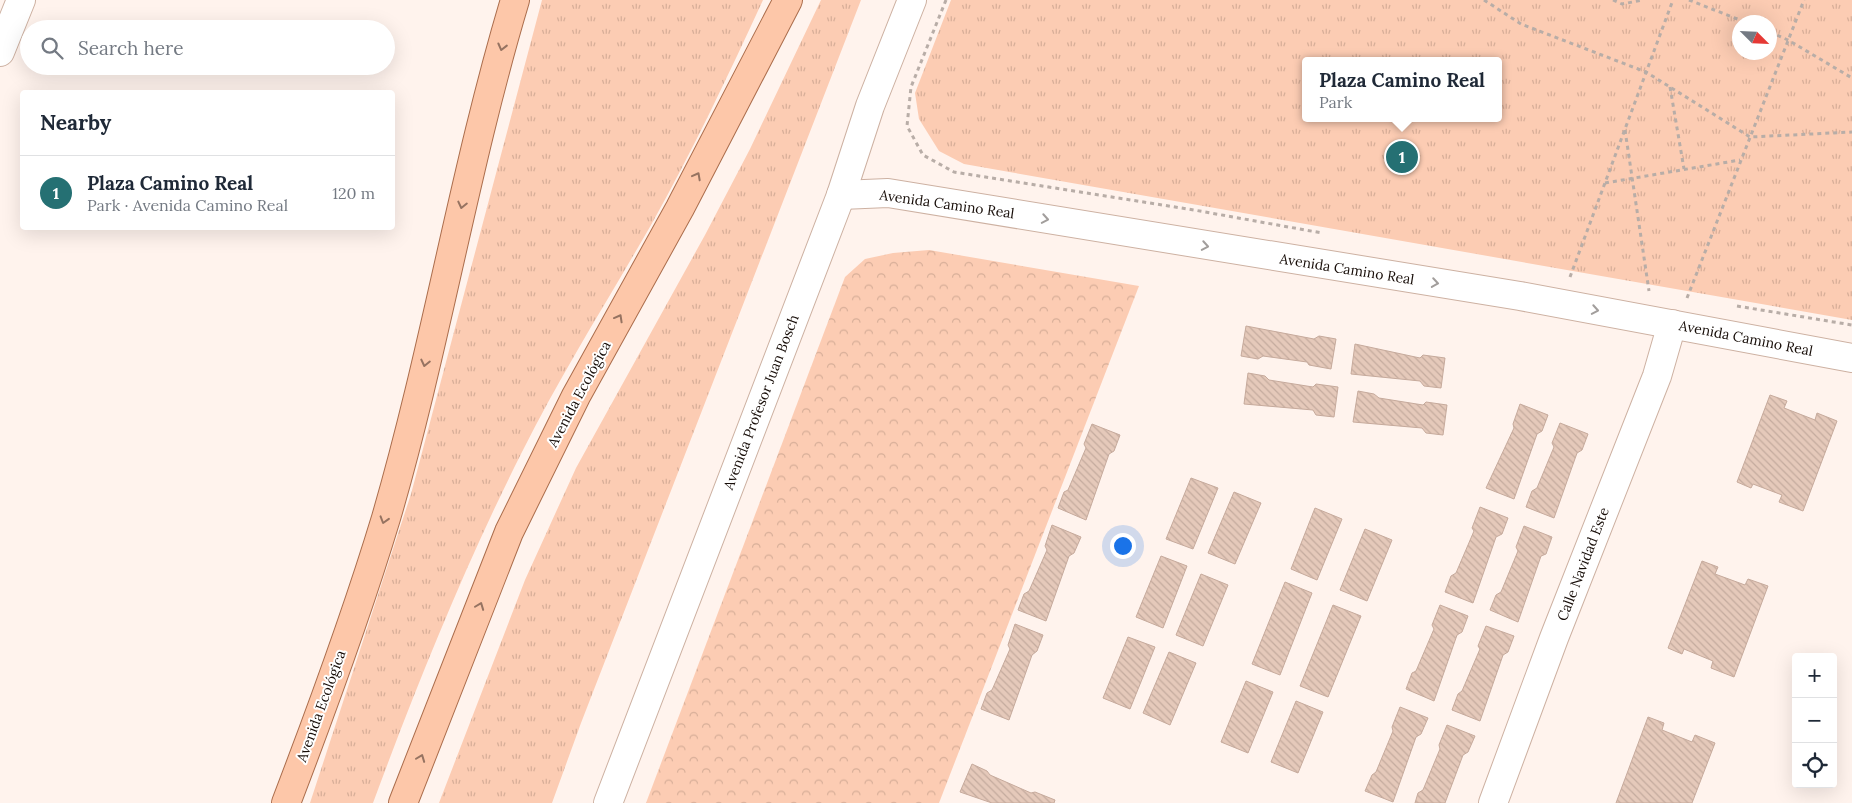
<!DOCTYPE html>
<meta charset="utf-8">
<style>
body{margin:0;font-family:Lora,serif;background:#f6f6f7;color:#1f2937}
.controls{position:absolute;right:15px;bottom:15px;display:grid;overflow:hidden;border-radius:5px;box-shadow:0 5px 20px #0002}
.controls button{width:45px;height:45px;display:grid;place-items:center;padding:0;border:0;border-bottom:1px solid #e0e1e3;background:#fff;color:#1f2937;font:25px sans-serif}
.compass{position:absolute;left:1732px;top:15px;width:45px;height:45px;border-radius:50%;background:#fff;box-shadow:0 5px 20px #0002;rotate:114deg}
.you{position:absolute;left:1122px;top:545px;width:18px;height:18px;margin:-12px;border:4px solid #fff;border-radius:50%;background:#1a73e8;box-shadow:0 0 0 8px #1a73e833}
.badge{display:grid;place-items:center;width:32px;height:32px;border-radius:50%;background:#257073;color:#fff;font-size:16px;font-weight:700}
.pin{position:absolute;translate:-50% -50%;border:2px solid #fff;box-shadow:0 1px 5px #0006}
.popup{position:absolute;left:1302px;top:57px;width:200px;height:65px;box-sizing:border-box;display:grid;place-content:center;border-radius:5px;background:#fff;filter:drop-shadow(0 1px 4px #0005);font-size:16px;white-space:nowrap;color:#747a83}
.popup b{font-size:19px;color:#1f2937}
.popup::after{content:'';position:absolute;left:50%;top:100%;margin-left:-10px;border:10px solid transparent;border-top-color:#fff}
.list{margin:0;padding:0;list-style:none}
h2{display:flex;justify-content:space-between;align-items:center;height:65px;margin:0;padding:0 20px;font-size:21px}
h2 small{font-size:16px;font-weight:400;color:#747a83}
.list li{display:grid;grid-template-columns:32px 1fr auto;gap:15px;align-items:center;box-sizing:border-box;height:75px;padding:0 20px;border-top:1px solid #e0e1e3}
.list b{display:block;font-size:19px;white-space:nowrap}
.list p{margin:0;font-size:16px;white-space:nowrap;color:#747a83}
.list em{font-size:16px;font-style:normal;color:#747a83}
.icon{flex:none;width:28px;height:28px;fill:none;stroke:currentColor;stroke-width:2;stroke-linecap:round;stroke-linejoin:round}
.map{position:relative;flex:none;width:1852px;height:803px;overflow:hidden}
.search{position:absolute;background:#fff;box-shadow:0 5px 20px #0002;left:20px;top:20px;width:375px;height:55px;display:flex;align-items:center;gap:12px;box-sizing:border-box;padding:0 18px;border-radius:28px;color:#747a83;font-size:19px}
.panel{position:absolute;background:#fff;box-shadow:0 5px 20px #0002;left:20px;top:90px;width:375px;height:140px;border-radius:5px}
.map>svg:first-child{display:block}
.grass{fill:url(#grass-tufts);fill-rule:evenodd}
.forest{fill:url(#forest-crowns)}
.building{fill:url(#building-back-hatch);stroke:#c6aa9c}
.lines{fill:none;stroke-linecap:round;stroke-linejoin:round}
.minor-casing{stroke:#cdb1a2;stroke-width:30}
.major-casing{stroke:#ab6d4c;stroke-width:30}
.path{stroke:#b8ada7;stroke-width:3;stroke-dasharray:4 4;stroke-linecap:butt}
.minor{stroke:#fff;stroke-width:28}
.major{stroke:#fdc7a9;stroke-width:28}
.oneway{stroke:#967361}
.oneway2{stroke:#a29e9c}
.labels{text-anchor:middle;stroke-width:4;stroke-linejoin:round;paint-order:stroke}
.street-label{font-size:14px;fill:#170d08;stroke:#fff}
</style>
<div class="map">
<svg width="1852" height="803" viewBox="0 0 1852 803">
<defs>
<pattern id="grass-tufts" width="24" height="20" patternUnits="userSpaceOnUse" patternTransform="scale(1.25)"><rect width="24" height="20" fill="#fcccb3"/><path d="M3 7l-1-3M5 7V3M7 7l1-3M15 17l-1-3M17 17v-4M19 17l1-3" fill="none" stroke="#d7ae98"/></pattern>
<pattern id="forest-crowns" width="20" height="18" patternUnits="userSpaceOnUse" patternTransform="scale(1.25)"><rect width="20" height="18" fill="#fcccb3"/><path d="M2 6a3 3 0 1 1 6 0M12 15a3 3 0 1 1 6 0" fill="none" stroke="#d7ae98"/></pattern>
<pattern id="building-back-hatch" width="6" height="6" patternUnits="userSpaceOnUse" patternTransform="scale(1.25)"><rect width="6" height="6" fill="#e5c9ba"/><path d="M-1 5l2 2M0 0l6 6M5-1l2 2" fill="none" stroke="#c4ab9e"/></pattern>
</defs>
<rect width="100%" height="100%" fill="#fff3ed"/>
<!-- grass -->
<g class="grass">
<path d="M542,0h221c-35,76 -71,152 -112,225 -43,75 -90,149 -129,227 -57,113 -105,232 -149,351h-63l101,-309z"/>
<polygon points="821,0 861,0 581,723 552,803 439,803 525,580 576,468 705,235 750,149"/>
<path d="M951,0h901v320l-888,-156 -25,-13 -20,-32 -4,-26zM1740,22h30v30h-30zM1306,61h192v57h-192z"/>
</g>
<!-- forest -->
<polygon class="forest" points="929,250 1139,286 939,803 646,803 845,277 865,259 893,253"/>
<!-- building -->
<g class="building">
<polygon points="1246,326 1314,339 1319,336 1336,339 1331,369 1309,365 1307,362 1263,356 1258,359 1241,356"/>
<polygon points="1355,344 1420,358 1423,355 1445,358 1441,388 1424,386 1420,381 1351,374"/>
<polygon points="1248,373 1265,376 1269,380 1313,387 1316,384 1338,387 1334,417 1316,415 1313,410 1244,404"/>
<polygon points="1358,391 1374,394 1379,398 1423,405 1426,402 1447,405 1443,435 1426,433 1422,428 1353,422"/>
<polygon points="1770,395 1787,401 1784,408 1815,420 1817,413 1837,421 1803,511 1779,502 1782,495 1753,484 1751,488 1737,482"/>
<polygon points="1520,404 1548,415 1542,431 1537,434 1514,499 1486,488 1514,428 1513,424"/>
<polygon points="1560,423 1588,434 1582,450 1577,453 1554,518 1526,507 1532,491 1537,488 1554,447 1552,443"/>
<polygon points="1092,424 1120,435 1114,451 1109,454 1086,520 1058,508 1064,492 1068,490 1086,448 1084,444"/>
<polygon points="1191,478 1218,488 1193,549 1166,539"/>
<polygon points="1234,492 1261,503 1235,564 1208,553"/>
<polygon points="1480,507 1508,518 1502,534 1496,537 1473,603 1445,592 1451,576 1456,573 1474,531 1472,528"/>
<polygon points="1315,508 1342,519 1317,580 1291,569"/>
<polygon points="1052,525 1081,537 1074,553 1069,556 1046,621 1018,610 1024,594 1029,591 1047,550 1045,546"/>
<polygon points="1524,526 1552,537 1546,554 1541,556 1518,622 1490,610 1496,595 1501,592 1518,551 1516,547"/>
<polygon points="1365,529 1392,540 1367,601 1340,590"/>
<polygon points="1161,556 1187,566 1163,628 1136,617"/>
<polygon points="1702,561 1718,567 1715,574 1745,585 1748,579 1768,586 1734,677 1711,668 1713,661 1684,649 1682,654 1668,648"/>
<polygon points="1201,574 1228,585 1203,646 1176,635"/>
<polygon points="1285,582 1312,593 1280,675 1252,664"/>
<polygon points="1333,605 1361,616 1328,697 1300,686"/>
<polygon points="1440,605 1468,616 1462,632 1457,635 1434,701 1406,689 1412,673 1416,671 1434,629 1432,625"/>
<polygon points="1015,624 1043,635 1037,651 1032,655 1009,720 981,709 987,693 992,690 1010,649 1008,645"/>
<polygon points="1486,626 1514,636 1508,652 1503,655 1480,721 1452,710 1458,694 1462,691 1480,649 1478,646"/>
<polygon points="1128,637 1155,647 1130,709 1103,698"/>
<polygon points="1169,652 1196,663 1170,725 1143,713"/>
<polygon points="1246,681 1273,692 1248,753 1221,742"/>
<polygon points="1296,701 1323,712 1298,773 1271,762"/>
<polygon points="1400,707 1428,718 1421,734 1416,737 1393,802 1365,791 1372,775 1376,772 1393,731 1392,727"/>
<polygon points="1648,717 1664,723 1662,730 1692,742 1695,735 1715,743 1692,803 1616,803"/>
<polygon points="1447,725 1475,736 1468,752 1463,755 1445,803 1415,803 1418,793 1423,790 1440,749 1439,745"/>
<polygon points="972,764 987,771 990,775 1031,793 1035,792 1055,800 1054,803 992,803 960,792"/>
</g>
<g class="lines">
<defs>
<g id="minor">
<polyline points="0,52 21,0"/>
<polyline points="841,195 888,193 1520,296 1852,358"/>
<polyline points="608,803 841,195 870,106 912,0"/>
<polyline points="1493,803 1554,638 1657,376 1672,324"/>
</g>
<g id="major">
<path d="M286,803c36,-94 71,-189 100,-285 50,-171 78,-348 129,-518"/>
<polyline points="403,803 509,532 576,396 680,208 788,0"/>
</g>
</defs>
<!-- minor casing -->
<use href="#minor" class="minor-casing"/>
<!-- major casing -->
<use href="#major" class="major-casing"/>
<!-- path -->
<g class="path">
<polyline points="946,0 911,87 907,126 923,155 954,172 1194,210 1322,233"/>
<polyline points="1484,0 1521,24 1646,72 1750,137 1852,132"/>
<polyline points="1613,0 1622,4 1643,0"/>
<polyline points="1689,0 1745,22"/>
<polyline points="1770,32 1788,40 1852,78"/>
<polyline points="1670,87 1684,169"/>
<polyline points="1625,130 1649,291"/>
<polyline points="1605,183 1740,160"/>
<polyline points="1570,277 1673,0"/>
<polyline points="1687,298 1804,0"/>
<polyline points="1737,306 1852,325"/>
</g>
<!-- minor -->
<use href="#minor" class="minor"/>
<!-- major -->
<use href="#major" class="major"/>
</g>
<!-- one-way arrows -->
<defs><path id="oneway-chevron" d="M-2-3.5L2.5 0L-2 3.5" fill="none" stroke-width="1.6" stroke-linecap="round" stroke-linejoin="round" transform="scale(1.25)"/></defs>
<g class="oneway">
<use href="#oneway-chevron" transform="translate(502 47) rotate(104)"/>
<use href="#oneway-chevron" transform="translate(697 176) rotate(-62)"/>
<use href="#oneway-chevron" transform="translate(462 205) rotate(103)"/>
<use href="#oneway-chevron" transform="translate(619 318) rotate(-61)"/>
<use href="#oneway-chevron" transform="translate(425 363) rotate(103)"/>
<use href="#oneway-chevron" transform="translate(384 520) rotate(107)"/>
<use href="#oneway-chevron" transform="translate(480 606) rotate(-69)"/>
<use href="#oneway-chevron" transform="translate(421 758) rotate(-69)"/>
</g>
<g class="oneway2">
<use href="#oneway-chevron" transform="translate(1045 219) rotate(10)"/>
<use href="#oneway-chevron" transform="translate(1205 246) rotate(10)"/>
<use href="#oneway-chevron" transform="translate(1435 283) rotate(9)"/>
<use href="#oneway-chevron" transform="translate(1595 310) rotate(10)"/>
</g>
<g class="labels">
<!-- street labels -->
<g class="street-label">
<text transform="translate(947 204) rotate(8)" y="5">Avenida Camino Real</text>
<text transform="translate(1347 269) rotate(9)" y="5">Avenida Camino Real</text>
<text transform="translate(1746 338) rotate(11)" y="5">Avenida Camino Real</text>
<text transform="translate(579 394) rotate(-62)" y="5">Avenida Ecológica</text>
<text transform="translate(761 402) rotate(-69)" y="5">Avenida Profesor Juan Bosch</text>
<text transform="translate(1583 564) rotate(-69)" y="5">Calle Navidad Este</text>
<text transform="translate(321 706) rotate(-70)" y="5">Avenida Ecológica</text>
</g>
</g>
</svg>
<div class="controls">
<button>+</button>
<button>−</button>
<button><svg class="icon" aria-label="locate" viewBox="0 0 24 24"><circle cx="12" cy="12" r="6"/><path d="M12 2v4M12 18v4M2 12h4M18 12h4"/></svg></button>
</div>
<svg class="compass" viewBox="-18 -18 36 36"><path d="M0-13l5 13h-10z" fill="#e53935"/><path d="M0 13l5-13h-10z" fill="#747a83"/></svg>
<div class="you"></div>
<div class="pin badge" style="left:1402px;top:157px">1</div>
<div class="popup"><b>Plaza Camino Real</b>Park</div>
<div class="search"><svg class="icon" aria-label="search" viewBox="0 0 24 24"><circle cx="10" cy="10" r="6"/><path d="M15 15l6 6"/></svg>Search here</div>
<section class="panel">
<h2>Nearby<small></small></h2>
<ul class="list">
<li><span class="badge">1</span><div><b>Plaza Camino Real</b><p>Park · Avenida Camino Real</p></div><em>120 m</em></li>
</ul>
</section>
</div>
